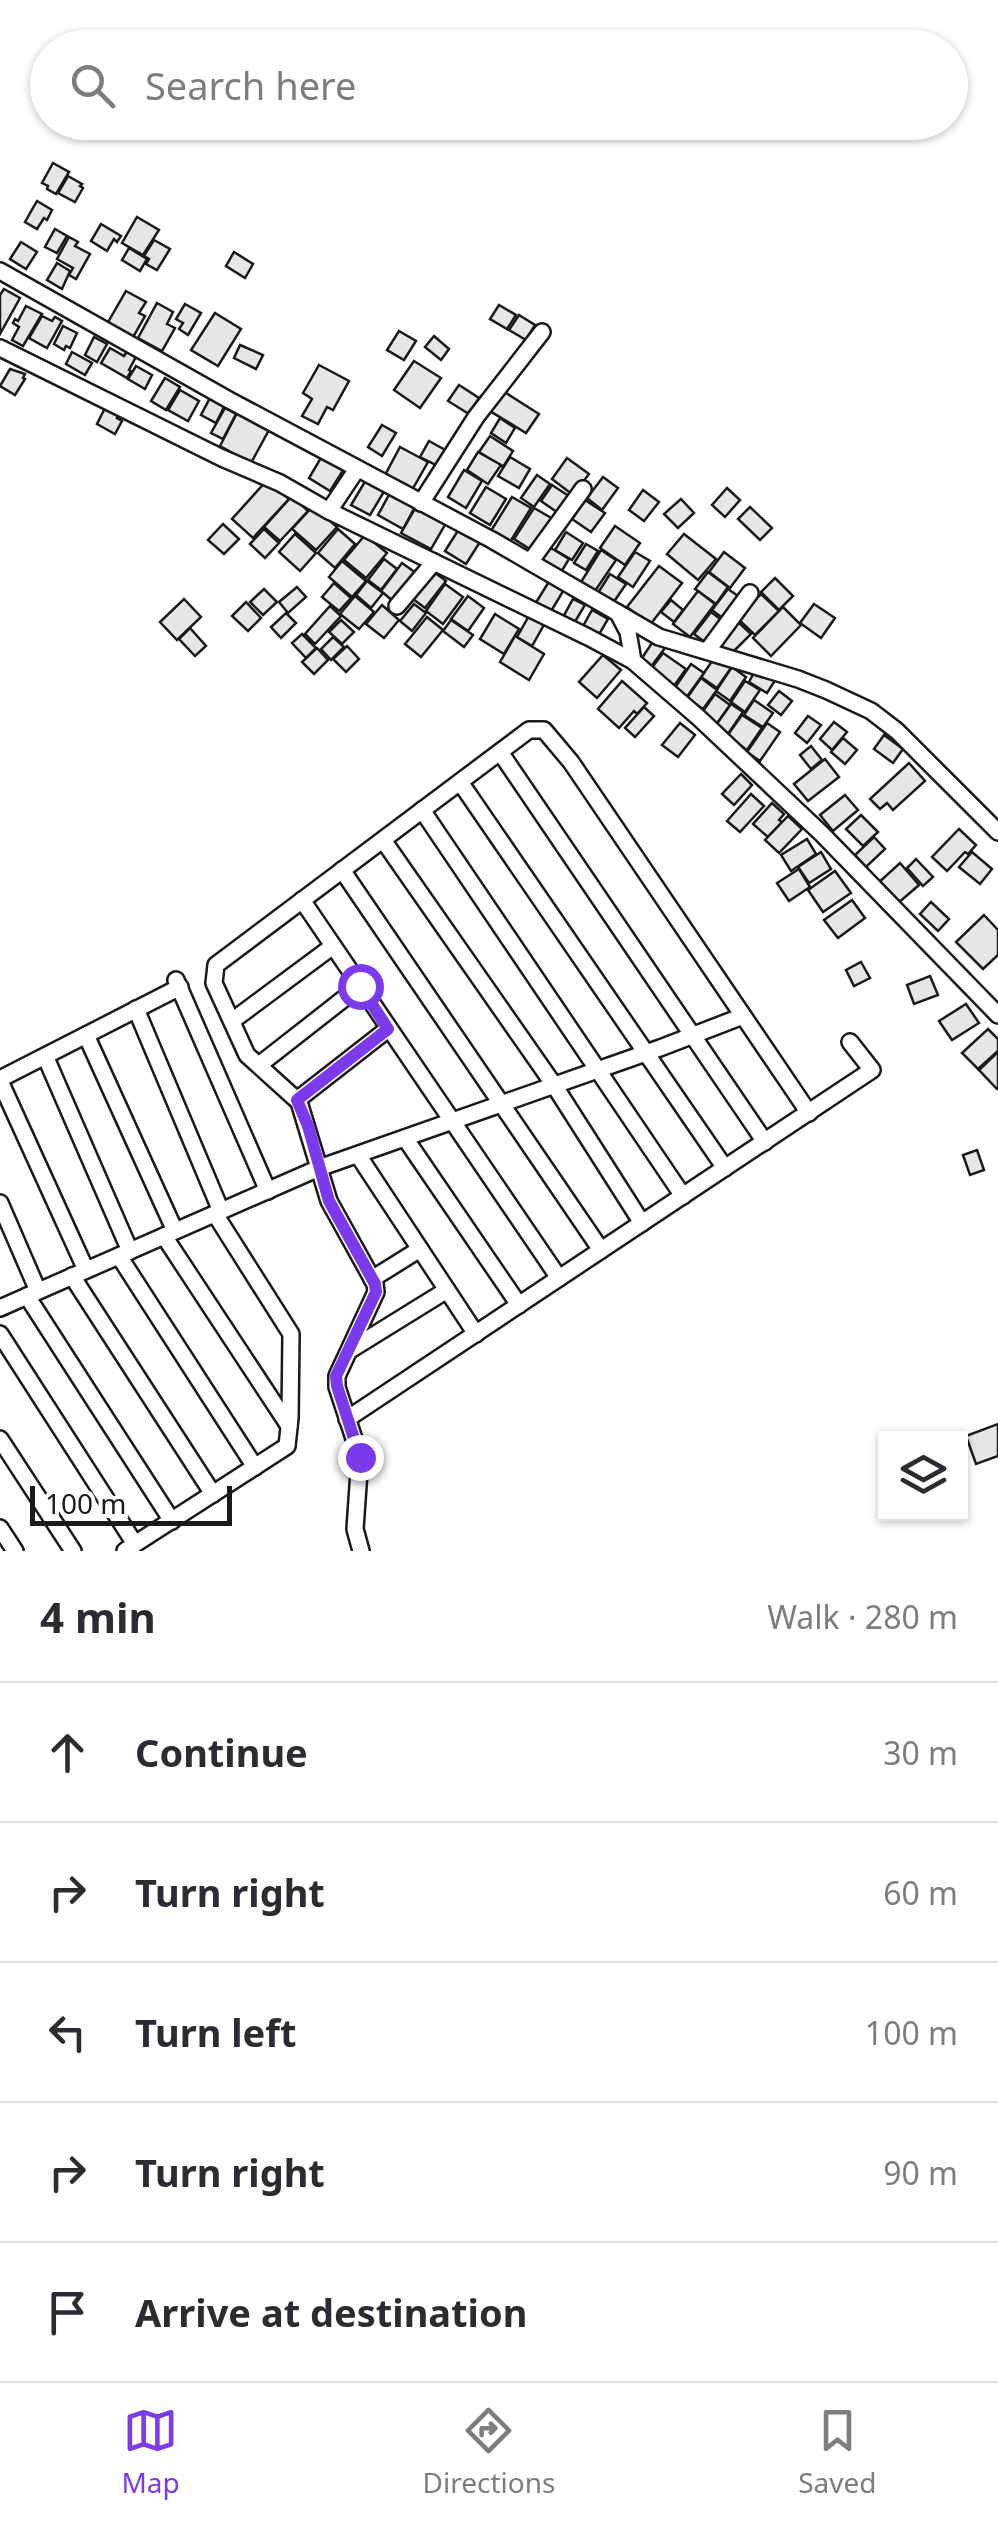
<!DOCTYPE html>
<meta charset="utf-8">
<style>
body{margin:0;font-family:"Noto Sans",sans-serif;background:#f7f7f7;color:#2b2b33}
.controls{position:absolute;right:30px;bottom:30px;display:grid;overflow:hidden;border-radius:0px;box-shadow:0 2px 8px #0004}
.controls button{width:90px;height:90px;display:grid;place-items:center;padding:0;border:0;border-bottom:2px solid #e1e1e2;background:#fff;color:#2b2b33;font:50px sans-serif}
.scale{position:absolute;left:30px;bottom:25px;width:202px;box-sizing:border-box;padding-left:10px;border:5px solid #1a1a1a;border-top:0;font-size:28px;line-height:35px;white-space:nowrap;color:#1a1a1a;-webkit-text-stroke:8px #fff;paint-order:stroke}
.stop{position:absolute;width:30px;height:30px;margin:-22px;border:8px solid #7c3aed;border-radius:50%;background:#fff}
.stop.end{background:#7c3aed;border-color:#fff;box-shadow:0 2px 10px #0008}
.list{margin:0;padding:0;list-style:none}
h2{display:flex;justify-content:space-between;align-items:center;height:130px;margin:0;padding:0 40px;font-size:42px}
h2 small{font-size:32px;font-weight:400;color:#7c7c81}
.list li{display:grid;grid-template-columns:65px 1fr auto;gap:30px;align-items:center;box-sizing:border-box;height:140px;padding:0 40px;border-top:2px solid #e1e1e2}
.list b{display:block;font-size:38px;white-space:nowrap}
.list em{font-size:32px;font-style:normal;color:#7c7c81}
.icon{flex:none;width:55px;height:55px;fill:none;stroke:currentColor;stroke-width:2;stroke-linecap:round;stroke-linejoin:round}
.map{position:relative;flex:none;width:998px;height:1551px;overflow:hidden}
.search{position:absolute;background:#fff;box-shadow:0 2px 8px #0004;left:30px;right:30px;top:30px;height:110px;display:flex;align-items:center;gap:25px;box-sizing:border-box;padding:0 35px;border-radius:55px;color:#7c7c81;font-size:38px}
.sheet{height:830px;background:#fff}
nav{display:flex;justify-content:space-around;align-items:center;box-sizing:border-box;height:140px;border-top:2px solid #e1e1e2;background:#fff;font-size:28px;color:#7c7c81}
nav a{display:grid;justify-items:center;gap:5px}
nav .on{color:#7c3aed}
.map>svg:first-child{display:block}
.building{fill:#e6e6e6;stroke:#1a1a1a;stroke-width:2.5}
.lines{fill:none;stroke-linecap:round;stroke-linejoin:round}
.minor-casing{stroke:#1a1a1a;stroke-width:20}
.minor{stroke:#fff;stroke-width:15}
.route{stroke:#7c3aed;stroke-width:12}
</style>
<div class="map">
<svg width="998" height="1551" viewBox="0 0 998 1551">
<rect width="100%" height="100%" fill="#fff"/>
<!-- building -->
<g class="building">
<polygon points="53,163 69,172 56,194 47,189 48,186 42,183"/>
<polygon points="68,176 82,184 80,186 83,188 75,202 58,193"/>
<polygon points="37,201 52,210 47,220 44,218 37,229 25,222"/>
<polygon points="137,217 159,230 143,255 122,243"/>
<polygon points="101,224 121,236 117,242 114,239 107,251 91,241"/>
<polygon points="55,229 67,236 57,253 45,247"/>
<polygon points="69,237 78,242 75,246 90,254 76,279 69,275 73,268 57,259"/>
<polygon points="154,240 170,249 157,270 146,264 149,259 144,256"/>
<polygon points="21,242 37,252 26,269 10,259"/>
<polygon points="129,248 147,259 140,271 122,260"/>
<polygon points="234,252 253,264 245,278 226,266"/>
<polygon points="57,263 70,271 62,289 47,280"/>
<polygon points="4,289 20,298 0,334 0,295"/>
<polygon points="126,291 146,302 139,313 145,316 132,339 107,324"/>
<polygon points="157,303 173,312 167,324 175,328 162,351 138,338"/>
<polygon points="185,304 201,313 188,335 179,329 183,323 176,319"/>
<polygon points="499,305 516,315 507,329 490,319"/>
<polygon points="26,306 42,314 23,346 12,340 19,327 13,323 15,319 18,321"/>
<polygon points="215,313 241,329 218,366 191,350"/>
<polygon points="519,315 535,325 526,340 509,330"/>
<polygon points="42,316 52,321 55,317 62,321 47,348 29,338"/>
<polygon points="63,326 77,333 70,348 66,346 64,350 54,344"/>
<polygon points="399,331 416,341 404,360 387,350"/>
<polygon points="434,336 449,349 441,360 425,347"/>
<polygon points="94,337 107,344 97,362 85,355"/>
<polygon points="240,345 263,355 256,369 234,358"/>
<polygon points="110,348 124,356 129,348 138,353 129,370 131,371 127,378 101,363"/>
<polygon points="72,352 92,363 85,375 66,364"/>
<polygon points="414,361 441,378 420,408 394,390"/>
<polygon points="319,365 349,381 333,410 327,407 318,424 302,416 312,399 303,393"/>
<polygon points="136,366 152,375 145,389 128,379"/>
<polygon points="10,369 25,374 23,378 25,379 15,395 0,386"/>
<polygon points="165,378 180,387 166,410 151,401"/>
<polygon points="459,385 479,398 469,414 448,401"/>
<polygon points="180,390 199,401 188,421 168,410"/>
<polygon points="503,391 539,414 526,433 490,411"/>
<polygon points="211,396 226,403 216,423 201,415"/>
<polygon points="105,408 119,415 117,418 122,421 115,434 97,424"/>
<polygon points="225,408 236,414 223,439 211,433"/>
<polygon points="237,413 269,430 251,463 220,446"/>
<polygon points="500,418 515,428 506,443 491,433"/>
<polygon points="382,425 396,433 382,456 368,447"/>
<polygon points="490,436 513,451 503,467 479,452"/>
<polygon points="429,441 447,451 438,466 420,457"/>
<polygon points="400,447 428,462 412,490 385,475"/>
<polygon points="478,452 501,465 488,484 467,470"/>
<polygon points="322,456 344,469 330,491 309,478"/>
<polygon points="510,457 530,469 519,488 498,476"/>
<polygon points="567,458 589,474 573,495 552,479"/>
<polygon points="464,470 482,481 466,508 448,497"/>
<polygon points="537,475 550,484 534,507 521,498"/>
<polygon points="603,477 618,488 602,510 587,498"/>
<polygon points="268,479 289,499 253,538 232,519"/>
<polygon points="366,480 385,490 370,515 351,505"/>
<polygon points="552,485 572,498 561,515 541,501"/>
<polygon points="486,487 506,499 490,525 470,513"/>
<polygon points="727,488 740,500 725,517 712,505"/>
<polygon points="643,490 659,502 644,521 629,510"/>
<polygon points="390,493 415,507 403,529 378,515"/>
<polygon points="292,496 308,511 280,541 264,527"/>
<polygon points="512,497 531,508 508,545 489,534"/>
<polygon points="681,499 694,513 678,528 664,514"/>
<polygon points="585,500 605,513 591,532 572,519"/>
<polygon points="313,506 337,527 316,550 292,529"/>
<polygon points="416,507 446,523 431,549 401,533"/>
<polygon points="750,507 772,528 760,540 738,519"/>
<polygon points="534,508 553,519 533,551 514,539"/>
<polygon points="223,524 239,539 224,554 208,540"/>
<polygon points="615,526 640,543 625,565 600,548"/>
<polygon points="264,529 279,543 265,558 250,544"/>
<polygon points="338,529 355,544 335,568 318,553"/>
<polygon points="459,529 480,542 466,564 445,551"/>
<polygon points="566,532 583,543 572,560 555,550"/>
<polygon points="295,534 316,553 300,571 279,552"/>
<polygon points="684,534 716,559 698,580 667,554"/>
<polygon points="365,535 387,553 366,578 344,560"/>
<polygon points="586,544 598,551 586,570 574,563"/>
<polygon points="546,545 569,559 560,574 537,560"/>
<polygon points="601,550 616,560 595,591 581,582"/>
<polygon points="635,552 650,561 633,587 618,577"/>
<polygon points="724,552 745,568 730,588 709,572"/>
<polygon points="384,559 397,569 381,590 368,580"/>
<polygon points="342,561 366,581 352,597 329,577"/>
<polygon points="402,563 416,573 394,602 381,591"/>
<polygon points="659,566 682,583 650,625 627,607"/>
<polygon points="430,569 446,581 425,608 409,596"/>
<polygon points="708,572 728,587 716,604 695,589"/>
<polygon points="610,574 626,584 611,606 596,596"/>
<polygon points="775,578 793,596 779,610 761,592"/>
<polygon points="550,580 565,588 550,613 535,604"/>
<polygon points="367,581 383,593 371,608 356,595"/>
<polygon points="334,583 351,598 339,611 322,597"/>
<polygon points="445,584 463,597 443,624 426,611"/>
<polygon points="297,587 306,597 288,613 279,602"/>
<polygon points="264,589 277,602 263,615 250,602"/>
<polygon points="728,589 741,598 725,620 712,610"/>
<polygon points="698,591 715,604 690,637 673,624"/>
<polygon points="761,594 779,611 755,635 737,618"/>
<polygon points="355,596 374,612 359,629 340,614"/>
<polygon points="468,596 484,608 468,631 451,619"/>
<polygon points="184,599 201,617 177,640 160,622"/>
<polygon points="573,599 585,605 573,625 562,619"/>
<polygon points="671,600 683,610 674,622 661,612"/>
<polygon points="246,602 261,618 248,631 232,616"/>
<polygon points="414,604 426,613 412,631 400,621"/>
<polygon points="814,604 835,618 821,638 800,623"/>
<polygon points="382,605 399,620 384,638 366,624"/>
<polygon points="330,606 341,616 315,644 305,634"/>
<polygon points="783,607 801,625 771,656 753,638"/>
<polygon points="592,610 608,619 597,638 582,628"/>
<polygon points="711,612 723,621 706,643 694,634"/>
<polygon points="286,613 296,623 281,638 271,627"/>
<polygon points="495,614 519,629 504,654 480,639"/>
<polygon points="530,614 545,623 532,646 517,637"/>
<polygon points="427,617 443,630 421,657 405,644"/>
<polygon points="341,620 354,632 342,644 329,632"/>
<polygon points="451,620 473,635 464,647 443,631"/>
<polygon points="737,621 751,634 730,655 717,642"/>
<polygon points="190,628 206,646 195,656 179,639"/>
<polygon points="302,634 316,648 306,658 292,643"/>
<polygon points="515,636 544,654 529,680 500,662"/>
<polygon points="333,637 344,647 331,660 321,649"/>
<polygon points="654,640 665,648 650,668 640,661"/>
<polygon points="347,646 359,659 346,672 333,659"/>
<polygon points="317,648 328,660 314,674 302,662"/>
<polygon points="663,653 686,669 674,686 651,669"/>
<polygon points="603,655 621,670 597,698 579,682"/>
<polygon points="715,657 731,668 717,688 701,677"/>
<polygon points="691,664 704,673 686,698 674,689"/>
<polygon points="732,667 746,677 730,701 716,691"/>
<polygon points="757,667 776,679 767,693 749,682"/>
<polygon points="701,678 717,690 703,709 687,698"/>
<polygon points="622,681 647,703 637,714 634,711 619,728 598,709"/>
<polygon points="745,681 760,690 745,712 731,702"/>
<polygon points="779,691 792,701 781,715 768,705"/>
<polygon points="715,694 730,705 716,725 701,714"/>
<polygon points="754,700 773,713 763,727 744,715"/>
<polygon points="731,704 743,712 728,734 716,725"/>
<polygon points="644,707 654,716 635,737 625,728"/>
<polygon points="742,715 762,728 747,750 727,736"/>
<polygon points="808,716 821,725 807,743 795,733"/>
<polygon points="834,722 847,732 832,750 820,739"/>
<polygon points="680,723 695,735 678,757 662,745"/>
<polygon points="767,723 780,732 760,761 747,752"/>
<polygon points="884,735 903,749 893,763 874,749"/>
<polygon points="843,738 857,750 845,764 831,752"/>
<polygon points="811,746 822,760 811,769 800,755"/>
<polygon points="825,759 839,777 808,801 794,784"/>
<polygon points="909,763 925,781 893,810 887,803 880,809 870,799"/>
<polygon points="741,774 752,785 734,805 722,794"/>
<polygon points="751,794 764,806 740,832 727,821"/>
<polygon points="845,795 858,810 833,831 820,815"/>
<polygon points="772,803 784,814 779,820 782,822 768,837 753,824"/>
<polygon points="861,815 878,832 863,846 846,829"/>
<polygon points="788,816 802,829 779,853 765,840"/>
<polygon points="959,829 976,845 968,854 965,852 947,871 932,857"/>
<polygon points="874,837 885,849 866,867 855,855"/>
<polygon points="807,839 816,854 791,871 781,855"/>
<polygon points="821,852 831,869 809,883 798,867"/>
<polygon points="972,852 992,869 980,884 959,867"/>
<polygon points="916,859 933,877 923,886 907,868"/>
<polygon points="900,863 919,885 897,904 878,883"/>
<polygon points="799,869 810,887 789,901 777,883"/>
<polygon points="835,871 851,893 823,912 808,890"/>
<polygon points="852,900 865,918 838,938 824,920"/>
<polygon points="931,902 949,919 938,931 920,914"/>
<polygon points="984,915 998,930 998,955 983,969 956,942"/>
<polygon points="861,962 870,978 854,986 846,970"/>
<polygon points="930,976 938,995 914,1004 907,985"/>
<polygon points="966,1004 979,1023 952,1040 939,1021"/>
<polygon points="988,1029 998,1039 998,1051 978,1069 962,1053"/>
<polygon points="998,1052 998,1088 997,1089 979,1070"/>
<polygon points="977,1150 984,1170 970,1175 963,1155"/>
<polygon points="998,1424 998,1456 976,1464 966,1436"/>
</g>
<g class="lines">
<defs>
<g id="minor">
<polyline points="0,271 229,400 492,540 618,613 628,632 633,661 699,718 822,834 998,1015"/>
<polyline points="0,348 222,458 280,483 329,511 588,637 633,661"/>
<polyline points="421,503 476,417 542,332"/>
<polyline points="329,511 357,469"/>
<polyline points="530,562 583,489"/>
<polyline points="397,606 434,562"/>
<polyline points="618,613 659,637 798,679 826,690 871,711 897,731 998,832"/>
<polyline points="708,650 750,593"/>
<polyline points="500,752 765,1142"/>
<polyline points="460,782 725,1168"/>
<polyline points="422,810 683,1196"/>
<polyline points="383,840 554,1085 642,1223"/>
<polyline points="342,870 601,1250"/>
<polyline points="302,900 559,1278"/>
<polyline points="176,980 268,1191"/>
<polyline points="136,1009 221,1211"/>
<polyline points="232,1021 333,946"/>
<polyline points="86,1035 175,1231"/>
<polyline points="46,1058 130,1251"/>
<polyline points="259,1065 360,986"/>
<polyline points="0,1079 180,987"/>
<polyline points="0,1081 86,1270"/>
<polyline points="297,1100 388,1029"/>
<polyline points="405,1138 519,1305"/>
<polyline points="358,1155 476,1334"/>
<polyline points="0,1203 38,1291"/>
<polyline points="164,1236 289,1426"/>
<polyline points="119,1256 255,1467"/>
<polyline points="72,1276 213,1494"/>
<polyline points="372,1279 420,1249"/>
<polyline points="27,1296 172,1521"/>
<polyline points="0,1308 319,1168 660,1048 743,1016"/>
<polyline points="0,1334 135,1544 125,1551"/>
<polyline points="350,1350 447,1290"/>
<polyline points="347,1419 872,1070 850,1042"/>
<polyline points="0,1439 73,1551"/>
<polyline points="0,1528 15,1551"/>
<polyline points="135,1544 287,1446 290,1418 291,1334 215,1214"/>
<polyline points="361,1551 355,1529 360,1457 337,1387 337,1376 376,1292 375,1284 329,1201 299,1102 247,1055 214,983 216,965 529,730 544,730 571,762 809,1113"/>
</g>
</defs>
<!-- minor casing -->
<use href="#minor" class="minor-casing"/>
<!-- minor -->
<use href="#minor" class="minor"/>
</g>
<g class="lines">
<!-- route -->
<polyline class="route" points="360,986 388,1029 297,1100 308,1126 329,1201 375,1284 376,1292 336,1376 337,1386 360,1457"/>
</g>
</svg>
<div class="controls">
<button><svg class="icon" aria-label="layers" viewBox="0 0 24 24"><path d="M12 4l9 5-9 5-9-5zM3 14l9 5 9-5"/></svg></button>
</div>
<div class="scale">100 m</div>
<div class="stop" style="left:360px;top:986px"></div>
<div class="stop end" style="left:360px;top:1457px"></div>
<div class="search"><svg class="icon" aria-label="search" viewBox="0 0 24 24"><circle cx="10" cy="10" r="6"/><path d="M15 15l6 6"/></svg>Search here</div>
</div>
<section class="sheet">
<h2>4 min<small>Walk · 280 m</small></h2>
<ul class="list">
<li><svg class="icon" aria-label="ahead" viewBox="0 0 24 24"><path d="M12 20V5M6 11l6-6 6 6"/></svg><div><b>Continue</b></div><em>30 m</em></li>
<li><svg class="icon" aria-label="right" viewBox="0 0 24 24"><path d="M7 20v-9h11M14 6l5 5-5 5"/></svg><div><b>Turn right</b></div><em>60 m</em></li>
<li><svg class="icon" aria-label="left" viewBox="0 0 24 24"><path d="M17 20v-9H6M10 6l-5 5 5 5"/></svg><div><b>Turn left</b></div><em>100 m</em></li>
<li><svg class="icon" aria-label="right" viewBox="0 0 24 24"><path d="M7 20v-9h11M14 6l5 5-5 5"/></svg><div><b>Turn right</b></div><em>90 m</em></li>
<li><svg class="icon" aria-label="arrive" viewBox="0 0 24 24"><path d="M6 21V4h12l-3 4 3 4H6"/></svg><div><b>Arrive at destination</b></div></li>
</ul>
</section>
<nav>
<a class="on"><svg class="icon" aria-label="map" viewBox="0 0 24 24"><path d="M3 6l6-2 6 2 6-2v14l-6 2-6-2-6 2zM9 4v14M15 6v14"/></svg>Map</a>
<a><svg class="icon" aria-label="directions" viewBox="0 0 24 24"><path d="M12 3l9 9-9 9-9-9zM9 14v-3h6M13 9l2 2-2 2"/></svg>Directions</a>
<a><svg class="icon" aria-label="saved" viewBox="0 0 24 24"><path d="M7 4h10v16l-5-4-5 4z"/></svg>Saved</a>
</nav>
